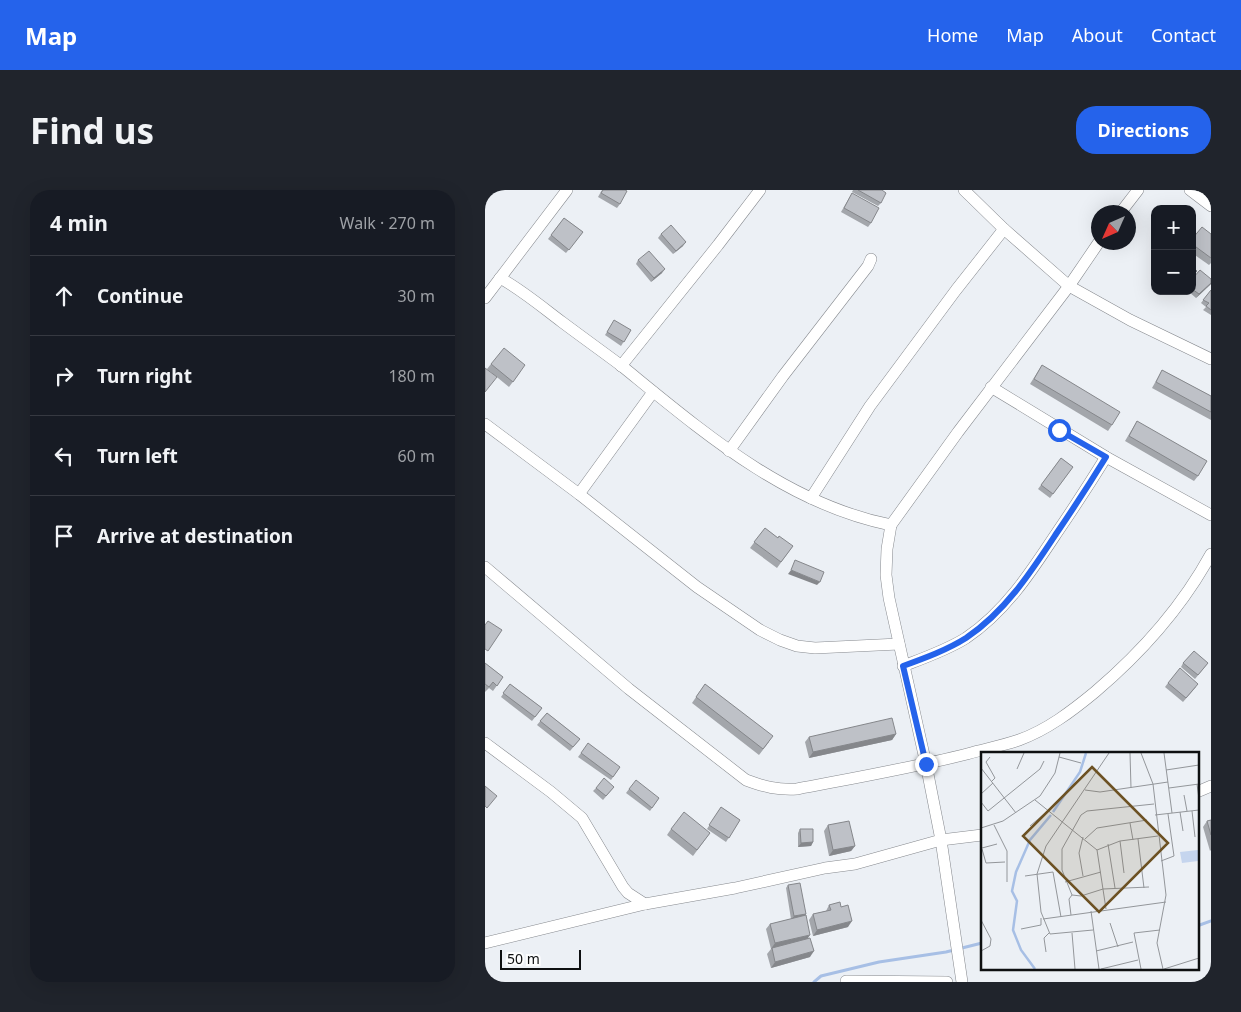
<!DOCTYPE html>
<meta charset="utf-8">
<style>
body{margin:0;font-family:"Noto Sans",sans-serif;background:#20242c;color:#f1f3f6}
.controls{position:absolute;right:15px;top:15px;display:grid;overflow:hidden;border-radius:10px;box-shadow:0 5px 20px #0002}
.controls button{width:45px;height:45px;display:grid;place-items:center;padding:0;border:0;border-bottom:1px solid #363941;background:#171b24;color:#f1f3f6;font:25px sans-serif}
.compass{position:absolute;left:606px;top:15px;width:45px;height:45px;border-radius:50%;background:#171b24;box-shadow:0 5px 20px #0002;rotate:225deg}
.scale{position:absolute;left:15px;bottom:12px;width:81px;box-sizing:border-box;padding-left:5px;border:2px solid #0e1011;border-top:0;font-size:14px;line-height:18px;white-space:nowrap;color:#0e1011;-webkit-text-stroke:4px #fcfdfe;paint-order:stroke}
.stop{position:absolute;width:15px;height:15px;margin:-11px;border:4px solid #2563eb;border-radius:50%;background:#fff}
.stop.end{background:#2563eb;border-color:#fff;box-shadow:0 1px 5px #0008}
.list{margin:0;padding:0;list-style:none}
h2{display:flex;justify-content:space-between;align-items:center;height:65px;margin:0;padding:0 20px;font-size:21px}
h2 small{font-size:16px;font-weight:400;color:#9ea1a6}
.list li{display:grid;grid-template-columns:32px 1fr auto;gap:15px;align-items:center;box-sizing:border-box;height:80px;padding:0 20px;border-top:1px solid #363941}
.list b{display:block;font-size:19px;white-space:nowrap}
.list em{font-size:16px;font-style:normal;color:#9ea1a6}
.icon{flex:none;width:28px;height:28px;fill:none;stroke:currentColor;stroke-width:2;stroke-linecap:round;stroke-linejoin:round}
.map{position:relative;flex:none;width:726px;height:792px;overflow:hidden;border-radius:20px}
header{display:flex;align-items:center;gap:30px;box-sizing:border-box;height:70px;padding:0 25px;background:#2563eb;color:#fff}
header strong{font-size:24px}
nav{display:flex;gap:28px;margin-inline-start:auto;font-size:18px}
.intro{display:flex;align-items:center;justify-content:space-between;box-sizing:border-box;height:120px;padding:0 30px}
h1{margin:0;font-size:35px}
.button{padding:12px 22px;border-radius:20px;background:#2563eb;color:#fff;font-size:18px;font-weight:700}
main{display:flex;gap:30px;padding:0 30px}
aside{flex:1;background:#171b24;border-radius:20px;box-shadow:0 5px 20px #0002}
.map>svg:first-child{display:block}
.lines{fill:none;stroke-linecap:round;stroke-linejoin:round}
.stream{stroke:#a7bfe5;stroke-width:3}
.street-casing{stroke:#86898e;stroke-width:12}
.street{stroke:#fff;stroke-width:11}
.wall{fill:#a3a6ab}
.shaded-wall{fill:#85878b}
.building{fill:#bec1c7;stroke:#85878b}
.route{stroke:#2563eb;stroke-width:6}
.inset-river{fill:none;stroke:#a7bfe5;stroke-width:2.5}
.inset-road{fill:none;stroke:#93969a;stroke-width:1}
.view{fill:#6d5224;fill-opacity:0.15;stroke:#6d5224;stroke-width:2.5}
.inset-edge{fill:none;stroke:#0e1011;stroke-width:2.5}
</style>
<header>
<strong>Map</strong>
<nav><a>Home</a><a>Map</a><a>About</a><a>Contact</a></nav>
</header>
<div class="intro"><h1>Find us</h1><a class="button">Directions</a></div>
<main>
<aside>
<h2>4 min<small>Walk · 270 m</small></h2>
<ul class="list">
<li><svg class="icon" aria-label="ahead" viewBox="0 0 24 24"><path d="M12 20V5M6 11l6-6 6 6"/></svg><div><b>Continue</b></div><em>30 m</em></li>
<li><svg class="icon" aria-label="right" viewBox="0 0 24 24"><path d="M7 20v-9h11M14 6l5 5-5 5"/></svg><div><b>Turn right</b></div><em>180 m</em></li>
<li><svg class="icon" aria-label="left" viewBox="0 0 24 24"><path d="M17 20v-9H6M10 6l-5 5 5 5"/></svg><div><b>Turn left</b></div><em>60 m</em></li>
<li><svg class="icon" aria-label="arrive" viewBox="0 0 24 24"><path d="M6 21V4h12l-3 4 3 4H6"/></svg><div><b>Arrive at destination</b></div></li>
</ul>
</aside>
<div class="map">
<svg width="726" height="792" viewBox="0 0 726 792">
<rect width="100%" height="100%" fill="#ecf0f5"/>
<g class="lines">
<!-- stream -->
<g class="stream">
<polyline points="712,736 726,731"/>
<polyline points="329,792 336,786 394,772 461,762 497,753"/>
</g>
<defs>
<g id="street">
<polyline points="479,0 519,39 584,96 645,130 726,169"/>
<polyline points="705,0 726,16"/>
<polyline points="636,22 653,0"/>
<path d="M15,88c22,12 42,29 62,44 20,15 41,30 61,45 80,65 163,137 268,158"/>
<polyline points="0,108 82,0"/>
<polyline points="136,176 233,55 275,0"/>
<polyline points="506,197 621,267 726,325"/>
<polyline points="0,234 94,304 212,397 275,440 295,450 312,456 330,458 414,454"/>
<polyline points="244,261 298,186 383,76 386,69"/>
<polyline points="94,304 168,202"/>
<polyline points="326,308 385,216 471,100 519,39"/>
<path d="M0,377l144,122 117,91c19,7 31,10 51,9 57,-11 114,-21 170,-35 17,-5 35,-8 52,-14 28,-10 53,-29 76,-48 46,-39 87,-85 116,-138"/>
<path d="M418,476c21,-8 44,-16 63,-28 39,-26 65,-66 90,-104 17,-25 34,-51 50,-77"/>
<polyline points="0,553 66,602 97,628 138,697 143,703 160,714"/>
<polyline points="712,602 726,596"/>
<polyline points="0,753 160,714 250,698 340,678 370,674 456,650 497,645"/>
<polyline points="361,791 462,792"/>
<polyline points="477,792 456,650 441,574 404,408 401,385 402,359 406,335 473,242 584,96 614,52"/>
</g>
</defs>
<!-- street casing -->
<use href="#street" class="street-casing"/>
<!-- street -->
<use href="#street" class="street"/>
</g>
<!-- wall -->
<g class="wall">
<polygon points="117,0 140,0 135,14 132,18 113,7"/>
<polygon points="368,0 397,0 396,13 393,16 367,2"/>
<polygon points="367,3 386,33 383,37 356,22"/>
<polygon points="79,28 98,42 81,63 63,49"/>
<polygon points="176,44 198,56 188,64 173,48"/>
<polygon points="726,44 726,73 724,75 707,63 707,49"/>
<polygon points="153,70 177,83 166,92 151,74"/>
<polygon points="707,89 726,89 726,94 711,108 703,101 707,101"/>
<polygon points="726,100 726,125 718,120 721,117 716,113"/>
<polygon points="127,134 146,140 136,156 120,145"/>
<polygon points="6,174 36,181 24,197 2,179"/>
<polygon points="557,175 627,235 623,241 545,194"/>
<polygon points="677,180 726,206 726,230 667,198"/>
<polygon points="652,231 713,286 709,291 640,251"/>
<polygon points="576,268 588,277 565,308 553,299"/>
<polygon points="280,338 293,348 308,356 292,378 265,358"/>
<polygon points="0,473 18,487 8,501 4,498 0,502"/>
<polygon points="698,473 723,473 710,489 696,477"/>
<polygon points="683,493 711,497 698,512 680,497"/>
<polygon points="25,494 57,518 47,531 16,507"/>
<polygon points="220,494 284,552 274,565 207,513"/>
<polygon points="62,523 95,549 85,561 52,535"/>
<polygon points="411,544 407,550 324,568 320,552 324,547"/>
<polygon points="96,563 135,577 126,590 93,567"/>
<polygon points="129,597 118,610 108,601 111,598"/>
<polygon points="144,599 174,608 165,621 141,603"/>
<polygon points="236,617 255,630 241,652 222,639"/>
<polygon points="726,630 726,660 725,661 718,637 722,631"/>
<polygon points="343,635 370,656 366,661 344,666 339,641"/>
<polygon points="186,639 225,643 208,666 182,645"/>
<polygon points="315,639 328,652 326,656 313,657 313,643"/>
<polygon points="303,695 321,724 320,726 325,767 286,778 282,764 286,759 281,739 285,734 306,729 301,698"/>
<polygon points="344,715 356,717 363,737 328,746 324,730 328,724 341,721"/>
</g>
<!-- shaded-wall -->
<g class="shaded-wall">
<polygon points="201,52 198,56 188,64 191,61"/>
<polygon points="180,79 177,83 166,92 169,88"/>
<polygon points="726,93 726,94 711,108 714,104"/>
<polygon points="306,380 335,392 332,395 303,384"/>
<polygon points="411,544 407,550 324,568 328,562"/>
<polygon points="328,652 326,656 313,657 316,653"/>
<polygon points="370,656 366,661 344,666 348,660"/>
<polygon points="321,724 318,728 306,730 309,726"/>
<polygon points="367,731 363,737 328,746 332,740"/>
<polygon points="325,745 321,751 286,759 290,753"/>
<polygon points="329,761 325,767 286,778 290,772"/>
</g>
<!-- building -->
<g class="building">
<polygon points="118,0 140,0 142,1 135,14 116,3"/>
<polygon points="373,0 397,0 401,3 396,13"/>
<polygon points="367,3 394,18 386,33 359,18"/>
<polygon points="79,28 98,42 84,60 66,45"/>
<polygon points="186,35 201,52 191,61 176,44"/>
<polygon points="717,37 726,44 726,68 707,54 707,49"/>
<polygon points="164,61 180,79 169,88 153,70"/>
<polygon points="707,77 712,81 707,86"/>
<polygon points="715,80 726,89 726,93 714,104 707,99 707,89"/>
<polygon points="726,100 726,120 721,116 724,113 718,110"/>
<polygon points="129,130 146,140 139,152 122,142"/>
<polygon points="19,158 40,175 28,192 6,174"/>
<polygon points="557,175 635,222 627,235 549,189"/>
<polygon points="0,178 12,187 0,202"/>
<polygon points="677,180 726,206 726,222 671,192"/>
<polygon points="652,231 722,271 713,286 644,246"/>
<polygon points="576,268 588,277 568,304 556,295"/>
<polygon points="280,338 293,348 294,346 308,356 296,372 269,352"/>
<polygon points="310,370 339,382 335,392 306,380"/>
<polygon points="3,431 17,440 3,461 0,459 0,435"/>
<polygon points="709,461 723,473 713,485 698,473"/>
<polygon points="0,473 18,487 12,496 8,492 4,497 0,494"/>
<polygon points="695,478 713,494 701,508 683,493"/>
<polygon points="25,494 57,518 50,527 18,503"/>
<polygon points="220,494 288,546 278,559 211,507"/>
<polygon points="62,523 95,549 88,557 55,531"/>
<polygon points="407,528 411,544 328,562 324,547"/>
<polygon points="103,553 135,577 128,587 96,563"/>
<polygon points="119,588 129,597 121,606 111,598"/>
<polygon points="151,590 174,608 167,618 144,599"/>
<polygon points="0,596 12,606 2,618 0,616"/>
<polygon points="236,617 255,630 244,648 224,635"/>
<polygon points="199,622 225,643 212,660 186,639"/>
<polygon points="726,630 726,645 722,631"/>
<polygon points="364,631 370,656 348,660 343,635"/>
<polygon points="315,639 328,639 328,652 316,653"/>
<polygon points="315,693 321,724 309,726 303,695"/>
<polygon points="355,712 356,717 363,715 367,731 332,740 328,724 346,720 344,715"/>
<polygon points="321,725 325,745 290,753 285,734"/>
<polygon points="325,748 329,761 290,772 287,758"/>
</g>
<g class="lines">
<!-- route -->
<path class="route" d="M441,574l-23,-98c22,-8 44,-16 63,-28 39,-26 65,-66 90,-104 17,-25 34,-51 50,-77l-47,-27"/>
</g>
<!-- overview -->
<g transform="translate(496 562)">
<rect width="218" height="218" fill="#ecf0f5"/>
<path d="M217,98v11l-16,2 -2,-11z" fill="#c5d5ee"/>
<path class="inset-river" d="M72,60l27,-40 6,-19M54,217l-14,-19 -8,-20 4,-29 -5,-10 4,-19 14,-32 21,-25"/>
<path class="inset-road" d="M149,1l1,35M160,1l12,31 13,111 -9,48 6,26M183,1l8,60M9,5l-4,5 9,16 -3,3M78,5l22,6M0,16l35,45M36,17l7,-16M185,18l33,-5M216,32l2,15M188,36l30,-4M104,38l15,2 68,-10M0,42l12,-11M203,43l3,16M54,48l62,50 9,59M0,50l7,9 52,-42 4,-8M211,59l3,26M199,60l3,19M174,63l44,-5M149,71l3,17M13,73l13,26v31M49,74l28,-24M0,76l22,-7 37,-25 15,-23 5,-20M102,85l-4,16 4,23M104,87l12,-11 50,-8M157,87l6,49M139,89l4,32M127,92l7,44M1,96l15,-4M1,97l4,14 19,-1M116,98l23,-9 38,-5M180,109l13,-5 -6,-42M44,124l28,-4 8,45M84,130l36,-10M91,143l9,1 22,-7 46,-2M110,159l8,58M90,163l-2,-16 3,-4 -10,-25v-21l19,-34 6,-4 67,-7M62,167l123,-17M0,168l10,19 -1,7 -9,5M129,171l8,24M40,177l20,-4v-7M112,178l-43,4 -9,-22 -4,-38 9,-28 63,-93M91,181l3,36M115,199l37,-9M65,200l-2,-14 5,-5M120,217l37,-9M160,217l-7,-36 26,-3M183,217l35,-11"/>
<path class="view" d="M111,15l76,76 -69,69 -76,-76z"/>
<rect width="218" height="218" class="inset-edge"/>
</g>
</svg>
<div class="controls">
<button>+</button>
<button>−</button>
</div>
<svg class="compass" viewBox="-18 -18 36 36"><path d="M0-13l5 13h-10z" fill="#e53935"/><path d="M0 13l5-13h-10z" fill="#9ea1a6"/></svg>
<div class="scale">50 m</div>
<div class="stop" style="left:574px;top:240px"></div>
<div class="stop end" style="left:441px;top:574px"></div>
</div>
</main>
